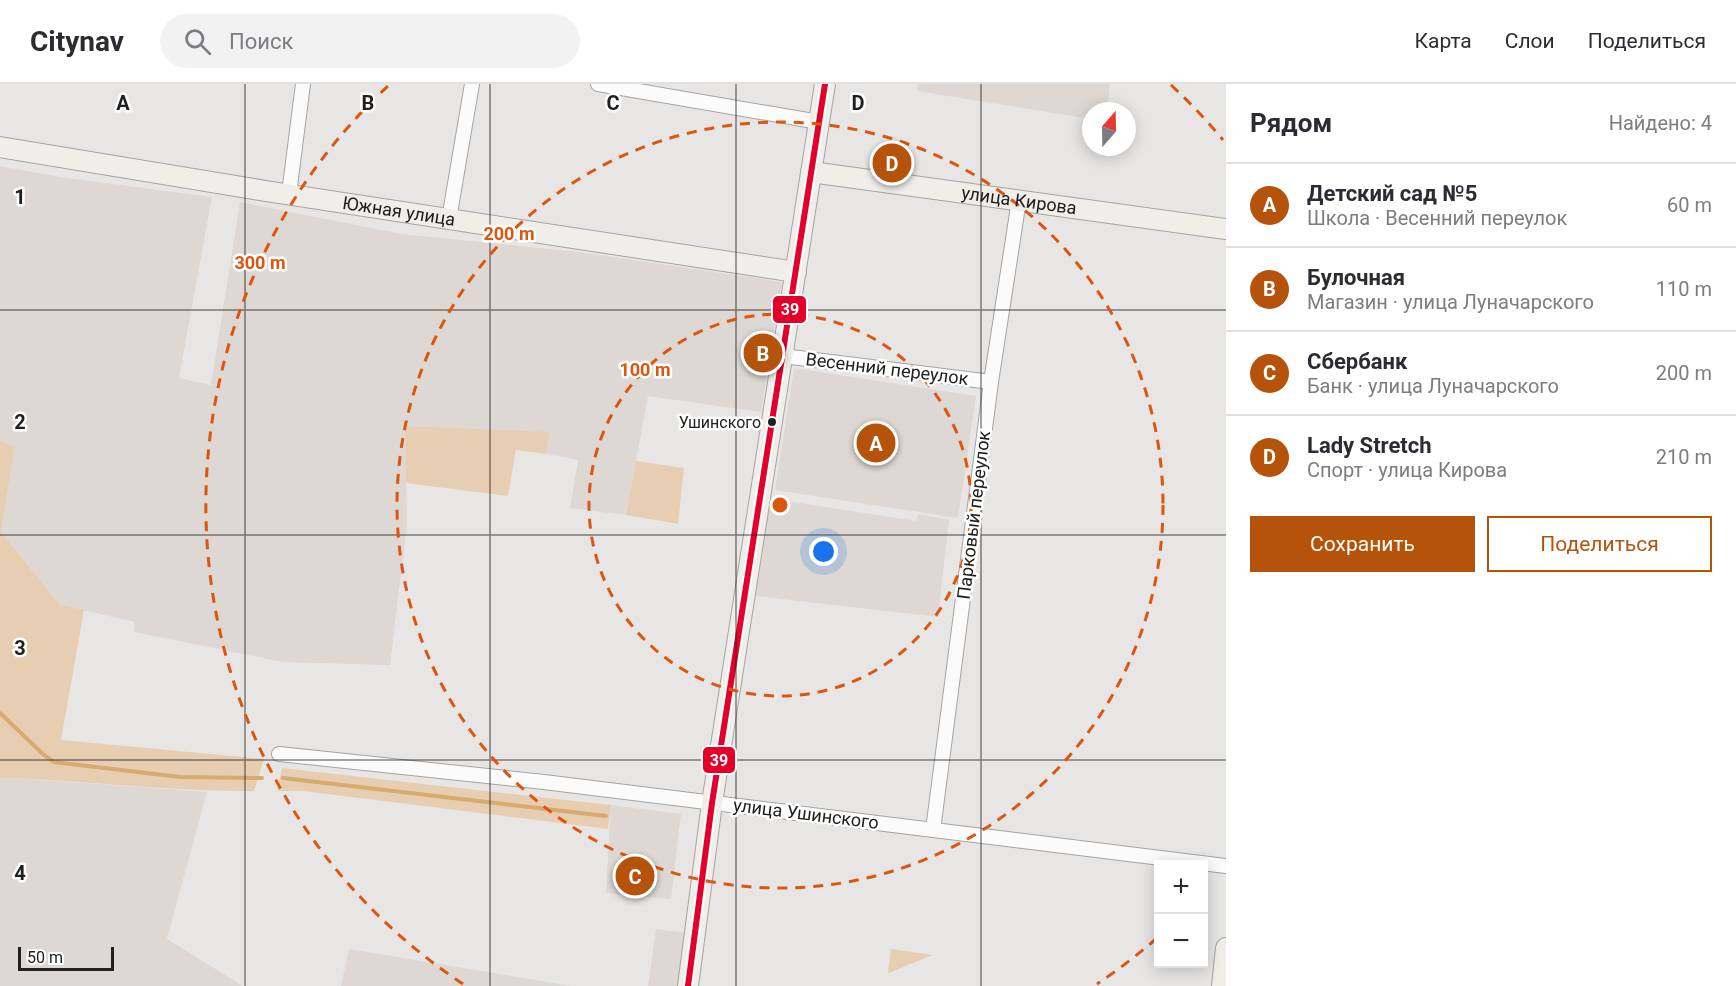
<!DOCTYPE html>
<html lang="ru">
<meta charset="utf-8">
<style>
body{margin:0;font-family:Roboto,sans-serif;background:#f2f2f3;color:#2b2b33}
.controls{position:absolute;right:18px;bottom:18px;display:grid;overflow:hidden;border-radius:0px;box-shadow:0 3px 15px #0003}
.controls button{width:54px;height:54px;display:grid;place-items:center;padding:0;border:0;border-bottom:2px solid #e1e1e2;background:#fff;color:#2b2b33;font:30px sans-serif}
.compass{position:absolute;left:1082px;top:18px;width:54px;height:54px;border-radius:50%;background:#fff;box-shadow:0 3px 15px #0003;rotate:20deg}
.scale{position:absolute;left:18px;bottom:15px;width:96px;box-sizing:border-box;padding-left:6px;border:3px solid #20201f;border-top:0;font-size:16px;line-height:21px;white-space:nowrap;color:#20201f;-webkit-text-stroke:4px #fff;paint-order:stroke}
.you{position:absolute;left:824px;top:468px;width:21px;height:21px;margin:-15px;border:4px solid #fff;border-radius:50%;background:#1a73e8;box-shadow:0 0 0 9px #1a73e833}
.badge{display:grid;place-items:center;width:39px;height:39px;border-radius:50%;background:#b45309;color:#fff;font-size:20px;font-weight:700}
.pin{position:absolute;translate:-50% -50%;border:3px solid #fff;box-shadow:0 2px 6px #0006}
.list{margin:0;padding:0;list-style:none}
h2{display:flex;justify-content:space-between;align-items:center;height:78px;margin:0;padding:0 24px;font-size:26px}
h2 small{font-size:20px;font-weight:400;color:#7c7c81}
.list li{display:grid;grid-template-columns:39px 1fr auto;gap:18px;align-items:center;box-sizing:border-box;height:84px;padding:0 24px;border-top:2px solid #e1e1e2}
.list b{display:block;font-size:22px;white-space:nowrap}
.list p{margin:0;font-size:20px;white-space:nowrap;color:#7c7c81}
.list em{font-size:20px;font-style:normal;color:#7c7c81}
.actions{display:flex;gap:12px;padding:18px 24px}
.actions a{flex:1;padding:14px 0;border:2px solid #b45309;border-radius:0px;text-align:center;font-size:21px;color:#b45309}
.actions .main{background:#b45309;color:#fff}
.icon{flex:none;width:33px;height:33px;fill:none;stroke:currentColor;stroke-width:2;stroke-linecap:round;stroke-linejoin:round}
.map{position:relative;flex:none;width:1226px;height:902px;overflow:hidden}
header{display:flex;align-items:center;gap:36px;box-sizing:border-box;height:84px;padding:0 30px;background:#fff;border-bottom:2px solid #e1e1e2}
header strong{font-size:28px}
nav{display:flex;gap:33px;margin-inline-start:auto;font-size:21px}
.search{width:420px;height:54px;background:#f2f2f3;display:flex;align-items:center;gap:15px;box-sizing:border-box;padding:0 21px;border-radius:33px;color:#7c7c81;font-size:22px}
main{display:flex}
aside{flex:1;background:#fff}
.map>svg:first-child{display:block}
.built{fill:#ddd8d3}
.green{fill:#e7ceb2}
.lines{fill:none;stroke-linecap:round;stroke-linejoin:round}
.stream{stroke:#d7aa70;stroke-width:4}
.street-casing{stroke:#a5a4a3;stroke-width:16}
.secondary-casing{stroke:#a5a4a3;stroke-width:22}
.street{stroke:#fcfbfb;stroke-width:14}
.secondary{stroke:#f0eee9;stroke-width:20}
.bus-1-casing{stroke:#fff;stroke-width:10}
.bus-1{stroke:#e4002b;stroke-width:6}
.grid{fill:none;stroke:#20201f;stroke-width:1.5;stroke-opacity:0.55}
.ring{fill:none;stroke:#de560d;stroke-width:3;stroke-dasharray:10 8}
.bus-dot{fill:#20201f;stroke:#fff;stroke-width:2}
.labels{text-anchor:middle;stroke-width:5;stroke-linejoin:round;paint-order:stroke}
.bus-label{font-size:16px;fill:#20201f;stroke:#fff;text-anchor:end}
.street-label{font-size:18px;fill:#20201f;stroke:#fff}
.grid-label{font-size:20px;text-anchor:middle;font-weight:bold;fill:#20201f;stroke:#fff;stroke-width:5;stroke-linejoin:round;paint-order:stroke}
.centre{fill:#de560d;stroke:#fff;stroke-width:3}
.ring-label{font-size:18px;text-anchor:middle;font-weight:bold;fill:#de560d;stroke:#fff;stroke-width:5;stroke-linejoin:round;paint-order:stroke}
.line-badge{stroke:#fff;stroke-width:2}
.badge-label{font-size:16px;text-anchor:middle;font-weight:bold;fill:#fff}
</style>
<header>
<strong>Citynav</strong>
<div class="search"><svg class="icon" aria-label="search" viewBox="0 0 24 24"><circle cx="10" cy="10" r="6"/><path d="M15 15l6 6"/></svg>Поиск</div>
<nav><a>Карта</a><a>Слои</a><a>Поделиться</a></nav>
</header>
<main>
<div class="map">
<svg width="1226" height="902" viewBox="0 0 1226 902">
<rect width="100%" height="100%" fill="#e8e6e5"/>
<!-- built -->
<g class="built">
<polygon points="918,0 1110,0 1107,27 1091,27 1091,35 917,7"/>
<polygon points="0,82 60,93 212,113 179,294 211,301 240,118 402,150 579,168 782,198 761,328 648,312 626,431 570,424 578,376 546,370 550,349 405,342 407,441 390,581 283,578 134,548 135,538 60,521 1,448 15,363 0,357"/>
<polygon points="794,284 976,312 958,434 775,406"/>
<polygon points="768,414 916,437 918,430 949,436 938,533 755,512"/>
<polygon points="0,694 30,695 207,708 167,855 243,902 0,902"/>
<polygon points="611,721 681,730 671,815 606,809"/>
<polygon points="656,845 686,849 679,902 648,902"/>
<polygon points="349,865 571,902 341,902"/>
</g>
<!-- green -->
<g class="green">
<polygon points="405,342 550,348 546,370 516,366 508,412 406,399"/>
<path d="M0,357l15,6 -14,85 59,73 24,5 -23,130 203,19 -10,32c-85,1 -169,-11 -254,-13z"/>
<polygon points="636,377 684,384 678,440 626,431"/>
<polygon points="282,684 611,721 608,745 303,707 277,707"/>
<polygon points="891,865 933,871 888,889"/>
</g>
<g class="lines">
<!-- stream -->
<g class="stream">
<polyline points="0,629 44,671 54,678 180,693 262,694"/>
<polyline points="283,694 606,732"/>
</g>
<defs>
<g id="street">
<polyline points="598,0 819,38"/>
<polyline points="289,110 303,0"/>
<polyline points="449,135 472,0"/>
<polyline points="783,272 991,298"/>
<polyline points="279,670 544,698 1226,782"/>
<polyline points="933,746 991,298 1019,116"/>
</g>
<g id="secondary">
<path id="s1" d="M0,63l272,45 524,80"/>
<path id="s2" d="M811,88l415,57"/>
<polyline points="688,902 712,719 825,0"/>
<polyline points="1222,902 1226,864"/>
</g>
</defs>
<!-- street casing -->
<use href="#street" class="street-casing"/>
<!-- secondary casing -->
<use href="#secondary" class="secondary-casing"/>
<!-- street -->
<use href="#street" class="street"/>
<!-- secondary -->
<use href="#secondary" class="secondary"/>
<defs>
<polyline id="bus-1" points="688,902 712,719 825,0"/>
</defs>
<!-- bus-1 casing -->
<use href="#bus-1" class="bus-1-casing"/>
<!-- bus-1 -->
<use href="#bus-1" class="bus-1"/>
</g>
<!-- grid -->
<path class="grid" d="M245,0v902M490,0v902M736,0v902M981,0v902M0,226h1226M0,451h1226M0,676h1226"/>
<!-- distance rings -->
<g class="ring">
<circle cx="780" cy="421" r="191"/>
<circle cx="780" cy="421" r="383"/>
<path d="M1157 854A574 574 0 0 1 1097 900M463 900A574 574 0 0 1 389 1M1171 1A574 574 0 0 1 1223 56"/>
</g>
<!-- markers -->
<circle class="bus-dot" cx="772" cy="338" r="5"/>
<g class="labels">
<!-- bus labels -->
<g class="bus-label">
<text x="761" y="344">Ушинского</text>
</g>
<!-- street labels -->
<g class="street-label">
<text dy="6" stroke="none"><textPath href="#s2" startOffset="210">улица Кирова</textPath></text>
<text dy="6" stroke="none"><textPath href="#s1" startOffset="404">Южная улица</textPath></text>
<text transform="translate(887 285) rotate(7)" y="6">Весенний переулок</text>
<text transform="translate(974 431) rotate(-83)" y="6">Парковый переулок</text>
<text transform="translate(806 730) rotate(7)" y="6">улица Ушинского</text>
</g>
</g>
<g class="grid-label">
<text x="123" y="26">A</text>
<text x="368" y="26">B</text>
<text x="613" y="26">C</text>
<text x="858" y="26">D</text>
<text x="20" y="120">1</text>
<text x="20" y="345">2</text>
<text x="20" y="571">3</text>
<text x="20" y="796">4</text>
</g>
<circle cx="780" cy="421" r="9" class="centre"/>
<g class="ring-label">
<text x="509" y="156">200 m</text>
<text x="260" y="185">300 m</text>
<text x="645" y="292">100 m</text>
</g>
<g class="line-badge">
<rect x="772" y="211" width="35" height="29" rx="6" fill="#e4002b"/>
<rect x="702" y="662" width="34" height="28" rx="6" fill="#e4002b"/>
</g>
<g class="badge-label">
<text x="790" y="231">39</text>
<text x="719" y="682">39</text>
</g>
</svg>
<div class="controls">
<button>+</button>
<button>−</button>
</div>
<svg class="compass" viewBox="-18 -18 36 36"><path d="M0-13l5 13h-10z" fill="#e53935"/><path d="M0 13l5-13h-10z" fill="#7c7c81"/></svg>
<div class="scale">50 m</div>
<div class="you"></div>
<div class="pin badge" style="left:876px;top:359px">A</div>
<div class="pin badge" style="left:763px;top:269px">B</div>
<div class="pin badge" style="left:635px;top:792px">C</div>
<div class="pin badge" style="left:892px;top:79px">D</div>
</div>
<aside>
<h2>Рядом<small>Найдено: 4</small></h2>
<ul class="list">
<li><span class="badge">A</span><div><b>Детский сад №5</b><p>Школа · Весенний переулок</p></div><em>60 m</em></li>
<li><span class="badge">B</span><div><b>Булочная</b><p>Магазин · улица Луначарского</p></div><em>110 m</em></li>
<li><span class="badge">C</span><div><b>Сбербанк</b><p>Банк · улица Луначарского</p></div><em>200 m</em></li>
<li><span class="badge">D</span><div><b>Lady Stretch</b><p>Спорт · улица Кирова</p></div><em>210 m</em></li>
</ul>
<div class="actions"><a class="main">Сохранить</a><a>Поделиться</a></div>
</aside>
</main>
